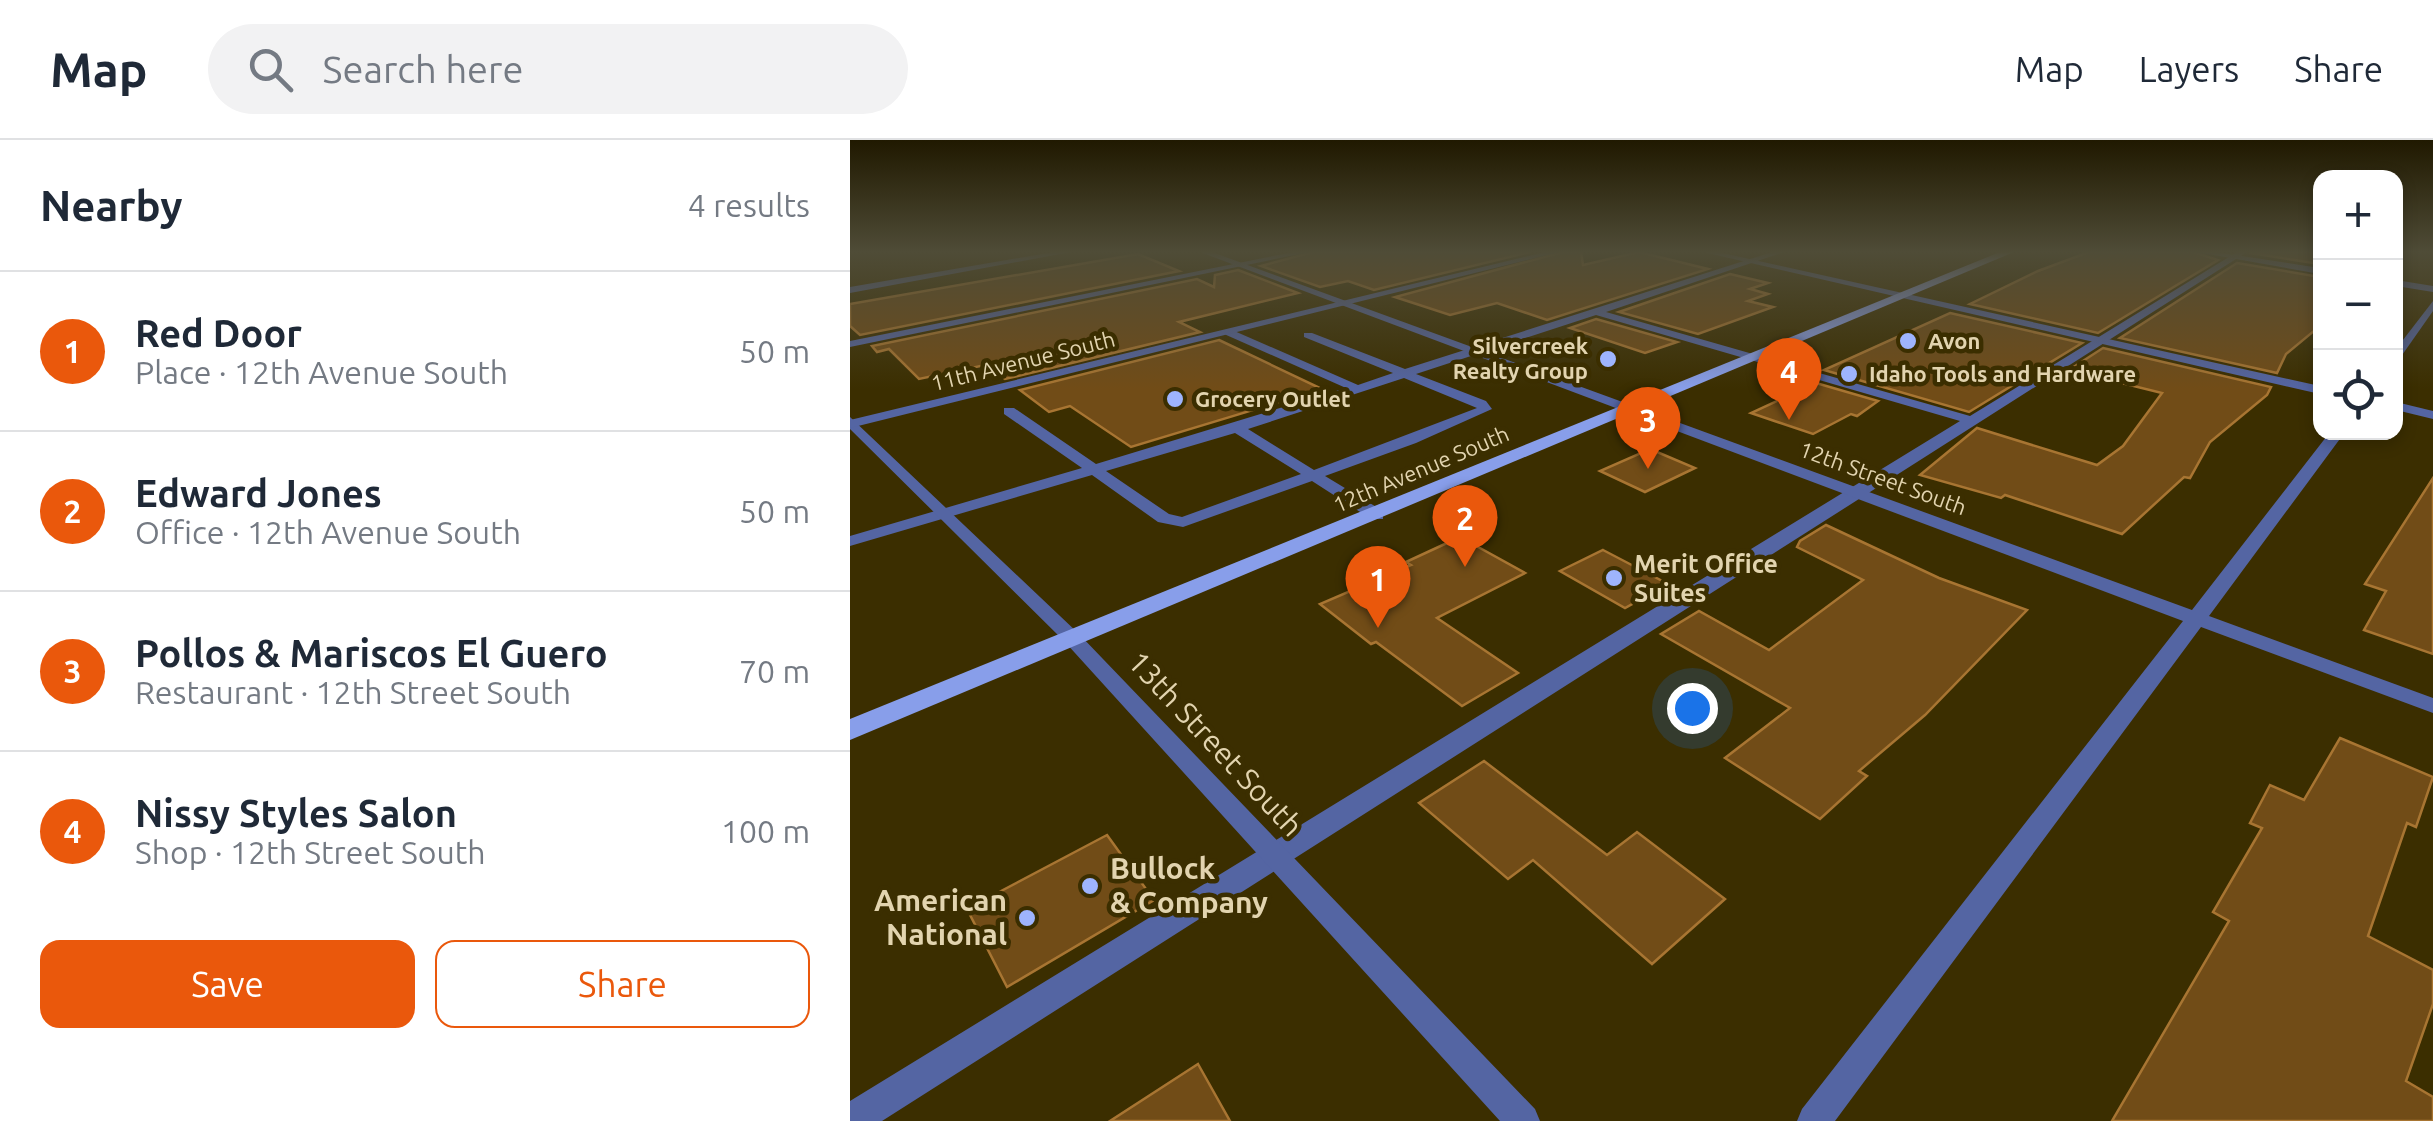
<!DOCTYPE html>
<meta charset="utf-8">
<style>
body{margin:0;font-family:Ubuntu,sans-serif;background:#f2f2f3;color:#1f2937}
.controls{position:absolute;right:30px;top:30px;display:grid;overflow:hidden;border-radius:20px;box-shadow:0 5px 15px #0003}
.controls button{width:90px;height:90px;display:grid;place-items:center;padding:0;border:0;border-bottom:2px solid #e0e1e3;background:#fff;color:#1f2937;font:50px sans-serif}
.you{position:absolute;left:842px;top:568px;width:35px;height:35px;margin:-25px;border:8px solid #fff;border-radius:50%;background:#1a73e8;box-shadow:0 0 0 15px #1a73e833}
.badge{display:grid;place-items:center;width:65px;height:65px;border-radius:50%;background:#ea580c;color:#fff;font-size:32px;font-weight:700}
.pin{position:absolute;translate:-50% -82px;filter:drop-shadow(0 2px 5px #0008)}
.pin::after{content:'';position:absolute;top:52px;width:35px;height:30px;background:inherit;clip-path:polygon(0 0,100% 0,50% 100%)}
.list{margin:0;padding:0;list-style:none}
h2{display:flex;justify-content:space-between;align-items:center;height:130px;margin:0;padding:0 40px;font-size:42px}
h2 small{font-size:32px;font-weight:400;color:#747a83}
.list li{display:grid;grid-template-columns:65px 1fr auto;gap:30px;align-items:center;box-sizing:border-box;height:160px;padding:0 40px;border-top:2px solid #e0e1e3}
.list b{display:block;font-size:38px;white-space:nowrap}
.list p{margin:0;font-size:32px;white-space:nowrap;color:#747a83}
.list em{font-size:32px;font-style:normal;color:#747a83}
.actions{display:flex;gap:20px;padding:30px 40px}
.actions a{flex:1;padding:22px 0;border:2px solid #ea580c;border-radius:20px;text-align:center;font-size:35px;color:#ea580c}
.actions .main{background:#ea580c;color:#fff}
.icon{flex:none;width:55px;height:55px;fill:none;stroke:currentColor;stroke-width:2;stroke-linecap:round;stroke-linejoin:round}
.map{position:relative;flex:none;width:1583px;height:981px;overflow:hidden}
header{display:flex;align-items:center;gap:60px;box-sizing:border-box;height:140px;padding:0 50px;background:#fff;border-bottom:2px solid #e0e1e3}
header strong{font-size:48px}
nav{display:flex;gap:55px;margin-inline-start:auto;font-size:35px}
.search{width:700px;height:90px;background:#f2f2f3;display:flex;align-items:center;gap:25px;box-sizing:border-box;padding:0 35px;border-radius:55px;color:#747a83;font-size:38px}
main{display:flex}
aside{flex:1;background:#fff}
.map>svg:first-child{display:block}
.building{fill:#714c17;stroke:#a87532;stroke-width:2.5}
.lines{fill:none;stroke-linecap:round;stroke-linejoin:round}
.service{fill:#5465a3;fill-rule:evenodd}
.minor{fill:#5465a3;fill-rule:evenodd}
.tertiary{fill:#5465a3;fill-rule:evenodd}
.primary{fill:#889eea;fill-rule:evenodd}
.poi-dot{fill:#9eb4fd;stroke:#3b2e00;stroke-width:4}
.labels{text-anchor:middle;stroke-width:9;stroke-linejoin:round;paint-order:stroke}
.far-poi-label{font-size:22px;font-weight:bold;fill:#e2d4af;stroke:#3b2e00;text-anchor:start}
.far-street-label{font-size:22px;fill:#e2d4af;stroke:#3b2e00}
.poi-label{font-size:25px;font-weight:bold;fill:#e2d4af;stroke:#3b2e00;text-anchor:start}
.near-street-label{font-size:30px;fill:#e2d4af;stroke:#3b2e00}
.near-poi-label{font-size:30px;font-weight:bold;fill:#e2d4af;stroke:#3b2e00;text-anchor:start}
</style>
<header>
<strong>Map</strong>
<div class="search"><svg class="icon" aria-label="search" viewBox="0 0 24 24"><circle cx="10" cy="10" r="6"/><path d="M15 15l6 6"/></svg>Search here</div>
<nav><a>Map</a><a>Layers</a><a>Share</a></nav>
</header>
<main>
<aside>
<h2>Nearby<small>4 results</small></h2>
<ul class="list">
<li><span class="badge">1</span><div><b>Red Door</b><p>Place · 12th Avenue South</p></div><em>50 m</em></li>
<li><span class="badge">2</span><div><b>Edward Jones</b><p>Office · 12th Avenue South</p></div><em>50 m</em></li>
<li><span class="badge">3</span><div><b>Pollos &amp; Mariscos El Guero</b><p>Restaurant · 12th Street South</p></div><em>70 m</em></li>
<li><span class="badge">4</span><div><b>Nissy Styles Salon</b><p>Shop · 12th Street South</p></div><em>100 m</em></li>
</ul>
<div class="actions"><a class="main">Save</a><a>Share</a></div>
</aside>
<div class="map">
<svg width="1583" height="981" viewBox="0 0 1583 981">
<rect width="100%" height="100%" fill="#3b2e00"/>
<!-- building -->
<g class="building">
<polygon points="463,112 680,112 524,150 498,141 470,147 411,126"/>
<polygon points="713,112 731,112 733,125 789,112 858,129 697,180 647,163 600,175 545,157"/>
<polygon points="1239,112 1343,112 1368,120 1248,193 1120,164 1188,131"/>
<polygon points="1400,112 1470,112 1470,124 1400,113"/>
<polygon points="288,114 329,131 10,195 0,186 0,164"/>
<polygon points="1387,123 1470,137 1470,186 1436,214 1427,233 1270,198"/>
<polygon points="388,130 448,153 329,182 350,192 155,239 135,225 69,239 39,209 27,212 22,206 347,139 364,147 365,135"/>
<polygon points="880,134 918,143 900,149 918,154 898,161 923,167 848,194 769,172"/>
<polygon points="1100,173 1232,203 1119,272 974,230"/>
<polygon points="746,179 827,202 795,213 720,188"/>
<polygon points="369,200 472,249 281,307 220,266 199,272 170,250"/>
<polygon points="1253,208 1421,247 1417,255 1360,302 1340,338 1334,337 1272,394 1155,355 1151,358 1070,335 1127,288 1247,325 1273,306 1312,253 1219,230"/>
<polygon points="966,243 1028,261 1007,276 1001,274 963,294 901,273"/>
<polygon points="800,309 845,328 795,352 750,331"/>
<polygon points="1583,338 1583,514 1514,490 1536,451 1515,444"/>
<polygon points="976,385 1089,438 1177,470 1075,575 1009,631 1017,636 970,679 875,618 940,568 811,494 849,471 919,510 1013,440 947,407 950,401"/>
<polygon points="610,397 675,433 587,478 668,533 612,566 526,502 521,504 470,464 561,425 556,422"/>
<polygon points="753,410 818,444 775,468 710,431"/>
<polygon points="1490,598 1583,637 1566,687 1557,683 1518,796 1583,830 1583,864 1556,941 1583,957 1583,981 1262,981 1379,781 1363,772 1412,688 1400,683 1420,645 1454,660"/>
<polygon points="634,621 757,715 787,692 875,759 802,824 683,720 658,739 569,663"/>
<polygon points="257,695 304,760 157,847 117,769"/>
<polygon points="348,924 380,981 260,981"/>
</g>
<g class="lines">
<!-- service -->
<g class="service">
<polygon points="443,112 459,112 0,207 0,201"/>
<path d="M922,112h12l-178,60 364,104 267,-164h10l-1365,869h-32v-20l1110,-680 -364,-106 -180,59 70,27 6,8 -76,34 -91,33 58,35v8h-12l-59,-38 -129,46 -25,-5 -66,-47 -242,71v-10l232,-68 -78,-54v-6h10l82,56 250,-76 -122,-54v-4h8l126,55 35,-12 -89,-36v-4h8l93,36zM554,238l73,30 -163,62 -66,-41zM385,293l66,41 -119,43 -13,-3 -63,-43z"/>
</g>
<!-- minor -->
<g class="minor">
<polygon points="203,112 221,112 0,153 0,147"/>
<polygon points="350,112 362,112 1342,470 1480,292 1495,292 1359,476 1583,558 1583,573 1351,487 985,981 947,981 952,969 1333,481"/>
<polygon points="853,112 868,112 1470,246 1470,254"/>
<polygon points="1347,112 1366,112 1470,128 1470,134"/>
<polygon points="1546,140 1583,146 1583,152 1546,146"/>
<polygon points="1583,161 1583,171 1550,218 1546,219 1546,209"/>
<polygon points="1546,262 1583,271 1583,279 1546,270"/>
<polygon points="0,277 229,494 685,969 690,981 650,981 215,502 0,289"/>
</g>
<!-- tertiary -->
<polygon class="tertiary" points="695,112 709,112 0,288 0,280"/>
<!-- primary -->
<polygon class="primary" points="1150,112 1164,112 0,600 0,579"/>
</g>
<!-- sky -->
<linearGradient id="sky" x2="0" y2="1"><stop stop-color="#201900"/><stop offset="0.45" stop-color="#4f4c37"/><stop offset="1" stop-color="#4f4c37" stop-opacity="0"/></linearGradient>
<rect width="1583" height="249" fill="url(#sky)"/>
<!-- markers -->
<g class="poi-dot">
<circle cx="1058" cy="201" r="10"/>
<circle cx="758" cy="219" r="10"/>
<circle cx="999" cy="234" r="10"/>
<circle cx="325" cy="259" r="10"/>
<circle cx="764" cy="438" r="10"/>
<circle cx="240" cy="746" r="10"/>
<circle cx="177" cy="778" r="10"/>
</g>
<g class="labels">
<!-- far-poi labels -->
<g class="far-poi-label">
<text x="1078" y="209">Avon</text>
<text x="738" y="214" text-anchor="end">Silvercreek<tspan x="738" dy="25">Realty Group</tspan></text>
<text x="1019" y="242">Idaho Tools and Hardware</text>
<text x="345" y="267">Grocery Outlet</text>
</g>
<!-- far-street labels -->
<g class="far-street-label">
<text transform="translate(173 221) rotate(-14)" y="8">11th Avenue South</text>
<text transform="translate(571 329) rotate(-23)" y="8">12th Avenue South</text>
<text transform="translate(1033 338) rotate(20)" y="8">12th Street South</text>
</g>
<!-- poi labels -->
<g class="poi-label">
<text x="784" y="433">Merit Office<tspan x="784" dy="29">Suites</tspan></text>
</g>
<!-- near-street labels -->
<g class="near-street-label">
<text transform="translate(365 604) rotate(47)" y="10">13th Street South</text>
</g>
<!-- near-poi labels -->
<g class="near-poi-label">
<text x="260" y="739">Bullock<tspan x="260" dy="34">&amp; Company</tspan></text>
<text x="157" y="771" text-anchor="end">American<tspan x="157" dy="34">National</tspan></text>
</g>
</g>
</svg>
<div class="controls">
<button>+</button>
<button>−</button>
<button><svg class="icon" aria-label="locate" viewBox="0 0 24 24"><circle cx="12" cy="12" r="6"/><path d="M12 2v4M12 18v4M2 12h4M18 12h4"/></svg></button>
</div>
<div class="you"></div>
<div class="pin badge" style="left:528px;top:488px">1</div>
<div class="pin badge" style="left:615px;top:427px">2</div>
<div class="pin badge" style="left:798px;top:329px">3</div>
<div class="pin badge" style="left:939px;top:280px">4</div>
</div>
</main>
